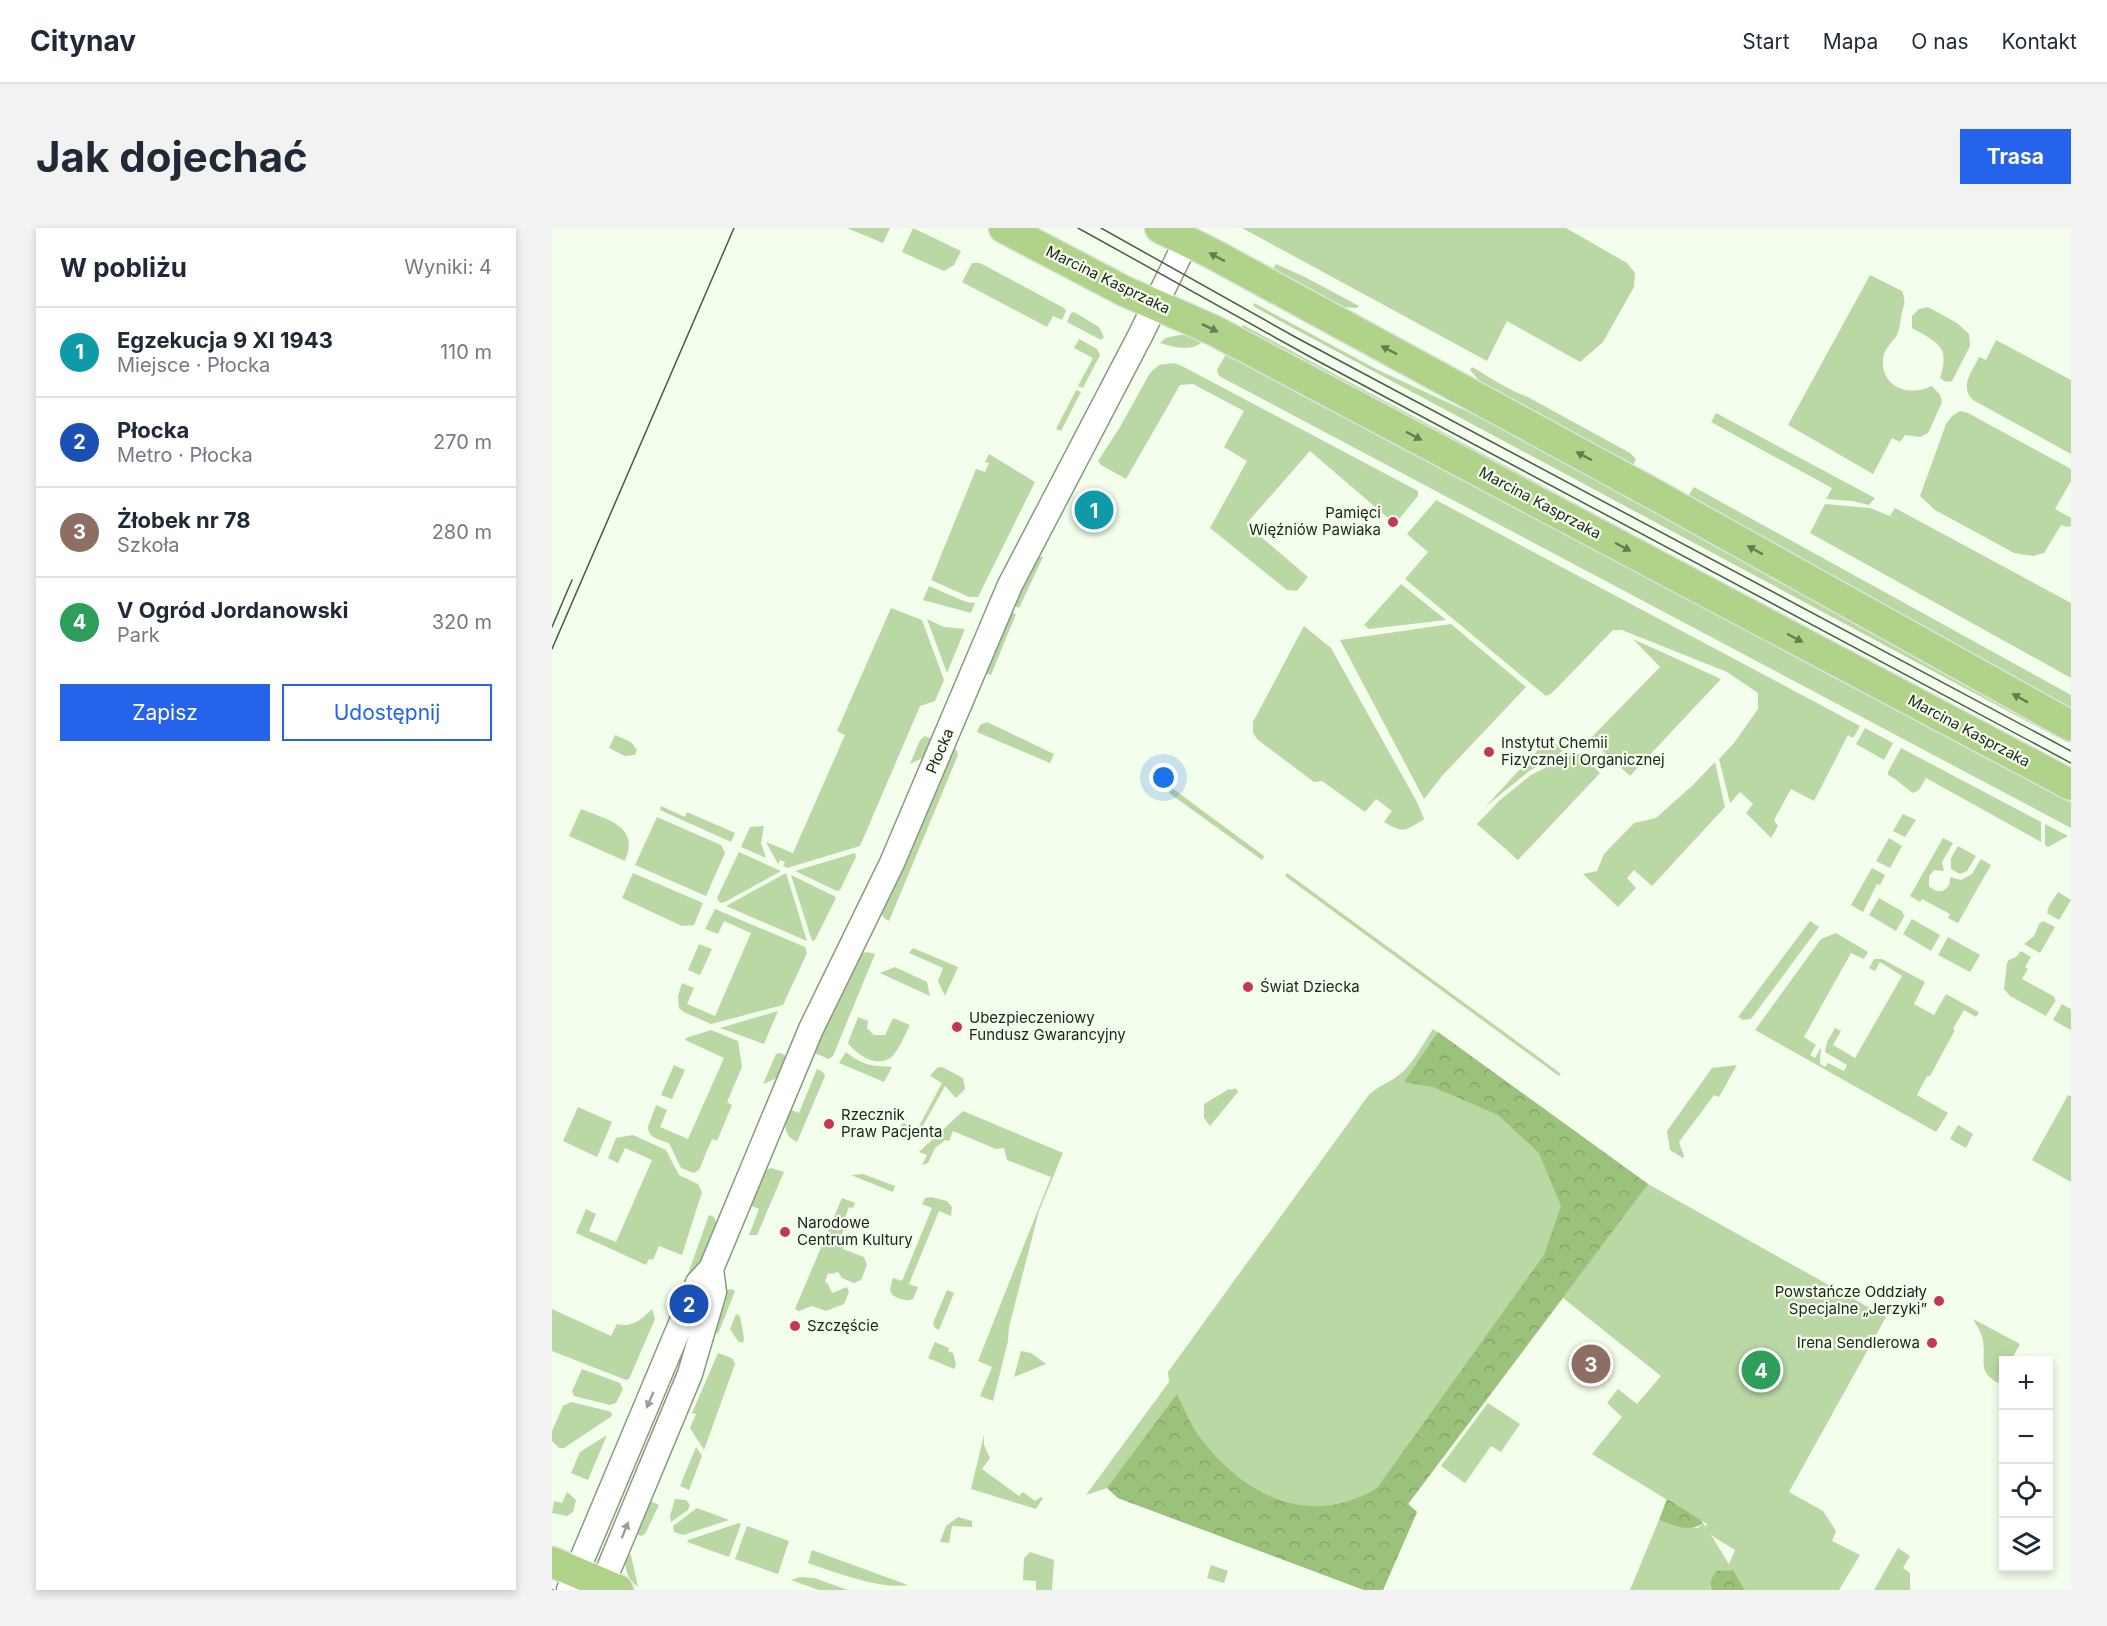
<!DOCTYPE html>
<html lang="pl">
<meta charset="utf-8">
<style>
body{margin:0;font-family:Inter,sans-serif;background:#f2f2f3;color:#1f2937}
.controls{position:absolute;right:18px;bottom:18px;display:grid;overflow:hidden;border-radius:0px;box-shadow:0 3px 9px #0003}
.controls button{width:54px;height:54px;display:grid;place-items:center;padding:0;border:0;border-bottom:2px solid #e0e1e3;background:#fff;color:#1f2937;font:30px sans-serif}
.you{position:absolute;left:612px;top:550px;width:21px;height:21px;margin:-15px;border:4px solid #fff;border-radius:50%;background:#1a73e8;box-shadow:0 0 0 9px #1a73e833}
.badge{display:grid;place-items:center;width:39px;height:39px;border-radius:50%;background:#2563eb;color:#fff;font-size:20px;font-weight:700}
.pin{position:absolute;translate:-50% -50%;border:3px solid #fff;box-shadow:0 2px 6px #0006}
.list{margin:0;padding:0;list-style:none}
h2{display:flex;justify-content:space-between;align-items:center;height:78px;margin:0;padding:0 24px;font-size:26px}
h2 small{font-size:20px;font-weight:400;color:#747a83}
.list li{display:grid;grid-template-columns:39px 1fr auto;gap:18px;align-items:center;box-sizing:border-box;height:90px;padding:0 24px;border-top:2px solid #e0e1e3}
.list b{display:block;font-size:22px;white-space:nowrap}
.list p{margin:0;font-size:20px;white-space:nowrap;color:#747a83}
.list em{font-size:20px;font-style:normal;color:#747a83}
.actions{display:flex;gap:12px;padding:18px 24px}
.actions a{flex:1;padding:14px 0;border:2px solid #2563eb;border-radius:0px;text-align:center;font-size:21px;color:#2563eb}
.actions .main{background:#2563eb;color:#fff}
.icon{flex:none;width:33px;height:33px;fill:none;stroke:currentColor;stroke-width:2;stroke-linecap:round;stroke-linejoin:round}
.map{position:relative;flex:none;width:1519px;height:1362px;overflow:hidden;border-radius:0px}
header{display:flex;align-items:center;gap:36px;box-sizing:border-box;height:84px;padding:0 30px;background:#fff;border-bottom:2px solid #e0e1e3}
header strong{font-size:28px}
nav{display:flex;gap:33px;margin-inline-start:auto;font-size:21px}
.intro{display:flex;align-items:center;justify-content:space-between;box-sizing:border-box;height:144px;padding:0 36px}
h1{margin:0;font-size:42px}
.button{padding:15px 27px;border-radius:0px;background:#2563eb;color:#fff;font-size:21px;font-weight:700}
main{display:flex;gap:36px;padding:0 36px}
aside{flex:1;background:#fff;border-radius:0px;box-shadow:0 3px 9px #0003}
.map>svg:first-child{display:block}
.green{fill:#bad8a4;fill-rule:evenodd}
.forest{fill:url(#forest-crowns)}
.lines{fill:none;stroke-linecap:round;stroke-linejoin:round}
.minor-casing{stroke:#8a9a7f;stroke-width:27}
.major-casing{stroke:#dfe0df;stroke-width:33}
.minor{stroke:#fff;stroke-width:24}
.major{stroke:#aed389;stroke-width:30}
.tram{stroke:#50574a;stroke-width:1.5}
.oneway{fill:#667b50}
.oneway2{fill:#999c97}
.poi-dot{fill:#c6365a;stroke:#f3feec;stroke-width:2}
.labels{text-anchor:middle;stroke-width:4.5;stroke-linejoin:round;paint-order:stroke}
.street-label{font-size:15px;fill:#1d2318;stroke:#f3feec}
.poi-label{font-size:15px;fill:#1d2318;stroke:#f3feec;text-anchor:start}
</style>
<header>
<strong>Citynav</strong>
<nav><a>Start</a><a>Mapa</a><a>O nas</a><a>Kontakt</a></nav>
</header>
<div class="intro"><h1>Jak dojechać</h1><a class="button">Trasa</a></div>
<main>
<aside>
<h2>W pobliżu<small>Wyniki: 4</small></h2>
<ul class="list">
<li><span class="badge" style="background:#0f9aa8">1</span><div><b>Egzekucja 9 XI 1943</b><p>Miejsce · Płocka</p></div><em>110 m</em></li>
<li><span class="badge" style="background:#1a4fb4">2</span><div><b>Płocka</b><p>Metro · Płocka</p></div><em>270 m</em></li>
<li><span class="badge" style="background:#8d6e63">3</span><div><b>Żłobek nr 78</b><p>Szkoła</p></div><em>280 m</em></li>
<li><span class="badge" style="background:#2e9e5b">4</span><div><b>V Ogród Jordanowski</b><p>Park</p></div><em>320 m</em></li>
</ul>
<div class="actions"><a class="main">Zapisz</a><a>Udostępnij</a></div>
</aside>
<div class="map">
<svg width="1519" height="1362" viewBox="0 0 1519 1362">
<defs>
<pattern id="forest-crowns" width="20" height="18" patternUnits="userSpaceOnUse" patternTransform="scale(1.5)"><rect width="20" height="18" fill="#9ac27b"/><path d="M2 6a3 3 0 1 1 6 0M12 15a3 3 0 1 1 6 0" fill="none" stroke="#84a66a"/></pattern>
</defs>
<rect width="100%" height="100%" fill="#f3feec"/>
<!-- green -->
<g class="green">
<polygon points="295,0 338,0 331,15"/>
<polygon points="361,0 409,23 402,37 392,43 350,24"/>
<polygon points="690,0 1014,0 1075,35 1083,45 1082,59 1051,114 1028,134 955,93 935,133"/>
<polygon points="420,35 428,35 512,80 514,83 510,92 501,88 495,99 410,54"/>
<polygon points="724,36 753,49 807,78 805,80 786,79 720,43"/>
<path d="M1318,47l32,16c5,13 1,14 -1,26 -1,7 -1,11 -4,18 -5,8 -13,13 -14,24 -2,29 26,38 49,27l8,9 2,7 -12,27 -2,4 -8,4 -15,-2 -5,7 -8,-4 -19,36 -85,-49z"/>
<polygon points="702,75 826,142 923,187 986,220 1130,298 1519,517 739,99 701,78"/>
<path d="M1376,79l29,16 12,11 1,12 -18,35 -6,1 -6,-4c11,-33 -4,-36 -28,-50v-12l7,-7z"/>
<polygon points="522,84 547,99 552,109 549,112 515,94 519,85"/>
<polygon points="691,97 1155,346 1154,347 688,101"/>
<path d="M627,107h8l15,7c-11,10 -29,5 -42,1l6,-5z"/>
<polygon points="527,111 545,121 548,127 531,160 526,158 541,130 522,120"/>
<path d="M1444,112l75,40v74l-98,-54c-14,-14 -1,-28 6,-43l7,3z"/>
<polygon points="674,126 1519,574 1519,600 667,148 665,142"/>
<polygon points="622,135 630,138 866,263 866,268 843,296 758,223 694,296 756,349 745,363 735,362 658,300 695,233 672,219 692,183 641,156 628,157 574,251 549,237 546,233 568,199 598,145 607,137"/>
<path d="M920,139c18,10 35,23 54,29l104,57 6,6 -3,6 -151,-81 -12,-14z"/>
<polygon points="524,162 529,164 509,203 504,201"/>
<polygon points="1408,183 1416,185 1519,241 1519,253 1503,281 1519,290 1519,298 1516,299 1509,297 1492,325 1481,328 1462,325 1383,282 1368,268 1394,196 1400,188"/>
<polygon points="1164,185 1323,270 1317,277 1300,273 1274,271 1280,260 1159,194"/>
<polygon points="437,226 483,254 426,369 417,369 379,352 424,241 433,244 437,235 433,234"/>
<polygon points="1142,259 1519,467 1519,480 1351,388 1137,267"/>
<polygon points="884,272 1308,498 1301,510 1296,507 1262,573 1239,561 1222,592 1226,598 1219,610 1194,585 1201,576 1188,564 1178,575 1167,531 1182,515 1206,481 1206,465 1175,444 1070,402 1061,402 1000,465 994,468 853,351 876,324 855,306"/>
<polygon points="1273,276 1318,280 1338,288 1343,280 1519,375 1519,450 1258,305"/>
<polygon points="484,328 491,329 467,380 461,377"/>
<polygon points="849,356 894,392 817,401 812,397"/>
<polygon points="377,358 414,374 423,375 419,385 371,372"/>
<polygon points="339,380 370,392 392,452 383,473 368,478 308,618 235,640 231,638 233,634 228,632 226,636 214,614 241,625 293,507 285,503"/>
<polygon points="458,384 464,386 439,447 432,445"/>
<polygon points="375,391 392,399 413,401 395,445"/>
<polygon points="899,396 974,459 890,548 872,571 788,412"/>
<path d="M752,398l27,22 86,154 7,17c-19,12 -20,15 -40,3l8,-11 -16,-12 -11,13 -43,-31 -8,1 -56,-42 -5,-7v-11z"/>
<polygon points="1081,411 1169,451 1078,548 1038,511 1108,439"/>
<polygon points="435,494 502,526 498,535 425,504 428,497"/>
<polygon points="1313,500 1341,515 1332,532 1304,516"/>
<polygon points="63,507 79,514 85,522 83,527 73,528 57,520"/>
<polygon points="373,508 380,511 373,529 358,536 368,512"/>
<polygon points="997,510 1011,523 976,544 933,579"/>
<polygon points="402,519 405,523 406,527 337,693 332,690 329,684"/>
<path d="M1349,520l140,74v20l-115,-64 -7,12 -6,3c-9,-6 -15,-13 -25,-18v-3z"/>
<polygon points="1022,525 1031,528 1048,545 966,632 925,596 948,572 979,547"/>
<polygon points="1163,534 1173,579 1100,658 1082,642 1075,650 1084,660 1066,679 1031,646 1045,643 1052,626 1082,595 1104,590 1141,557"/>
<polygon points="620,560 712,628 710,632 617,565"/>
<polygon points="109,578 133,589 135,584 183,605 179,614 108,582"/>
<path d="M29,581c25,10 60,17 44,52l-56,-25z"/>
<polygon points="1351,586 1364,592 1353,609 1341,603"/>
<polygon points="105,589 169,617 173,625 154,668 83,637"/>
<polygon points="1493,596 1516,608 1496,619 1493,617"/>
<polygon points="212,598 209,615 214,630 189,619 198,599"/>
<polygon points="1337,610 1350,618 1338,640 1324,633"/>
<path d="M1391,610l10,5 -11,19 2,9 -10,-1 -5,6v10c9,10 22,5 21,-9l11,3 11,-6 9,-15 10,6 -33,58 -10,-5 2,-4 -28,-15 -2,3 -10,-6z"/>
<polygon points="1406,618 1424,628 1415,643 1408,646 1399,641 1399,630"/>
<polygon points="187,624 229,643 173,674 168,675 165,670"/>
<polygon points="303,625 304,629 288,662 285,663 243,643"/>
<polygon points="1320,640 1333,647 1328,657 1325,656 1311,684 1299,677"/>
<polygon points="81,645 151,675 142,697 130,698 70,670"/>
<polygon points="234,645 255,713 174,678"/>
<polygon points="735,645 985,828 1009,846 1007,848 733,648"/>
<polygon points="239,647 282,668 284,670 263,712 260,713"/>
<polygon points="1506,664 1519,672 1507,692 1495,685 1497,678"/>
<polygon points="1327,670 1351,684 1350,686 1353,687 1344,703 1317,687"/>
<polygon points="163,681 253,719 255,725 231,777 159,796 132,784 127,780 126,768 130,755 142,760 135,776 163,788 199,705 172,693 166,706 153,701"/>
<polygon points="1360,691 1388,707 1379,723 1351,706"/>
<polygon points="1258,693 1267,699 1199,791 1191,792 1186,789"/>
<polygon points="1491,693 1503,699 1488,725 1472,716 1482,708 1487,696"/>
<polygon points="1284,705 1316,724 1312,731 1299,725 1252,809 1264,817 1258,827 1263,830 1269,819 1268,836 1273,839 1276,835 1292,843 1295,837 1273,824 1275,814 1283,800 1289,803 1281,817 1303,830 1350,748 1328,734 1323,743 1317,740 1322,731 1330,731 1373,754 1362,776 1382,787 1394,766 1427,784 1424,789 1412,782 1401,801 1403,802 1378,848 1375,848 1365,867 1396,885 1384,904 1203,802 1269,711"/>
<polygon points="1396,709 1428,727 1418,744 1386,727"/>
<polygon points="147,716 160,721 148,747 136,742"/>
<polygon points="361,720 406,739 393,768 386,753 391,740 357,725"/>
<polygon points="1469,723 1479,729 1473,739 1476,741 1470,751 1503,769 1502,771 1504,772 1494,788 1458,768 1452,761 1455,735 1457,732 1464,729"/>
<polygon points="314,724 323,726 281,828 277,831 260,824 308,726"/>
<polygon points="343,739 375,754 378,768 328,745"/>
<polygon points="1510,776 1519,781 1519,802 1501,792"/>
<polygon points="226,783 212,816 168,800"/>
<path d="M306,789l10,4 -1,7 7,7h11l8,-17 17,7c-5,9 -12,28 -20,33 -15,10 -34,-4 -42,-15z"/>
<path d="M881,801l215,155 238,133 -97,175 34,19 13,20 -4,10 28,14 -21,35h-94l-13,-20 -16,2 -6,15 2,3h-82l29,-70 11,5 28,3 5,-5 3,4 1,-3 -115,-70 30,-37 -15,-14 11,-14 19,15 24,-28 -98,-78 -155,206 9,8 -34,78h-19l-246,-92 -11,-10 -21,7 83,-113 -1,-10 200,-276c9,-10 21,-13 31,-21 14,-11 24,-31 34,-46zM1159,1307l24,15 -6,14 -2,-3z"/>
<path d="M159,802l27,11 4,26 -15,35 5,3 -15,36 -5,-2 -13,31 -5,3 -13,-5 -12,-25c-9,-3 -21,-5 -21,-16l8,-22 11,5 -7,17 28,12 36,-81 -39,-18 1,-2z"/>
<path d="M294,824c16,13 25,14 46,15l-8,15 -45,-19z"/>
<polygon points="228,825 236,829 227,849 211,856 224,826"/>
<polygon points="122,837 133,842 120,871 109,867"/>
<polygon points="1185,837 1167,869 1162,867 1127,914 1132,928 1131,930 1118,922 1115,903 1160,840"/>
<path d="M390,839l21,11 2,11 -9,9 -11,-12 -25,45c-6,6 -13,5 -20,2l1,-8 3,-2 13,7 25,-47 -12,-7 7,-8z"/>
<path d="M265,841l6,3 2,4 -28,66c-15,-7 -13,-20 -8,-33l10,4z"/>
<polygon points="684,860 686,864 658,898 652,890 652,876 677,861 679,862"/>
<polygon points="1516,867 1519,868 1519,954 1480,932"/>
<polygon points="26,879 60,894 45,929 11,913"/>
<polygon points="411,883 511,925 487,983 457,1099 456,1113 441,1173 428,1168 440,1139 426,1133 499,949 455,932 452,920 444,921 401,903 397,913 393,912 383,920 376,935 370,937 375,927 367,924"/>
<polygon points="1406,897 1421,906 1414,920 1398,911"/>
<polygon points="81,907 114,922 127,947 146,956 150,964 130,1027 107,1018 101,1032 97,1031 94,1037 24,1005 34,981 44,986 37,1003 64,1014 100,932 73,920 66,935 56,930 64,910"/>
<polygon points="219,940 232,944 205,1007 197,1007 207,981 197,977 211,943"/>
<polygon points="311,946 343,958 341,964 299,947"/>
<path d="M379,969l16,4 5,6 -1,9 -12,-5 -30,73 9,3 -5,12c-8,3 -13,0 -21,-4l-2,-6 3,-11 9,3 30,-73 -10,-4 3,-6z"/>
<polygon points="290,970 303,975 301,980 297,979 292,992 295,994 287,1013 293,1016 291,1021 312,1029 315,1037 309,1052 302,1055 290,1050 286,1044 280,1046 276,1045 273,1054 276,1056 280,1065 295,1059 297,1064 292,1076 274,1083 260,1078 247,1083 243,1081"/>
<polygon points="157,987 162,989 166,999 152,1031 132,1057"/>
<polygon points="179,1061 183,1063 166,1106 162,1102 171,1063"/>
<polygon points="395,1062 402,1065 387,1102 383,1100 381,1095"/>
<path d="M0,1081l59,27 6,-12c15,4 24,-4 35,-15l3,10 -26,60 -3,1 -74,-29z"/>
<polygon points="184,1086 188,1088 192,1110 191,1115 186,1113 178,1101"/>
<path d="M1421,1091l47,25 -9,16h-7l-1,14 -5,9c-21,-12 -12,-22 -15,-42 -1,-8 -6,-15 -10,-22z"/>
<polygon points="383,1114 397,1120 396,1123 401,1125 404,1136 402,1141 376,1130"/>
<polygon points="469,1123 479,1125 494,1136 462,1149"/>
<polygon points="166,1125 180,1130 183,1136 152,1222 138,1200 144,1186 140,1185"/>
<polygon points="30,1141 68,1155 71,1161 64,1175 58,1177 22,1168 20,1163"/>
<polygon points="19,1174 56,1183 59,1184 60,1188 12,1220 7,1220 0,1213 0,1203 11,1178"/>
<polygon points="936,1175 968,1196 949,1224 939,1218 913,1255 889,1238"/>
<polygon points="55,1207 36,1252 19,1245 28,1224"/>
<polygon points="432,1207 432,1217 438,1230 430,1241 467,1268 471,1264 483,1273 489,1269 491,1270 484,1281 419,1261"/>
<polygon points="144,1219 150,1228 137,1262 128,1258"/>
<polygon points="15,1264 24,1272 21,1284 15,1288 0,1285 2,1273 10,1275"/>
<polygon points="123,1271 134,1272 138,1277 136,1282 119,1294 118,1288"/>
<polygon points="98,1273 107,1277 93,1306 89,1308 82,1305"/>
<polygon points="145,1280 177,1292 131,1307 122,1304 121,1298"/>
<polygon points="406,1289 420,1293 420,1299 400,1298 397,1315 388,1314 394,1298"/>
<polygon points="187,1295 189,1296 177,1329 135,1314 136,1312"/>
<polygon points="195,1298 237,1313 226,1346 183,1331"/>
<polygon points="1346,1320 1358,1328 1351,1340 1358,1345 1358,1362 1322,1362"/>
<path d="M260,1322l96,35c-25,5 -75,-13 -100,-22z"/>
<polygon points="478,1324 502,1332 500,1362 484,1362 484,1353 471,1352 472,1330"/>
<path d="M74,1325l5,2 7,32c-12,-9 -14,-20 -12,-34z"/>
<polygon points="659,1337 676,1343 672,1355 655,1350"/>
<polygon points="248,1349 262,1350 296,1362 267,1362 239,1352"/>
</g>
<!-- forest -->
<g class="forest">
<path d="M886,804l210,152 -240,320 9,8 -34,78h-19l-246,-92 -11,-10 70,-94c7,14 14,32 24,45 44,57 108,90 176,49l167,-233 17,-49 -22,-53 -41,-38 -65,-28 -29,-5z"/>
<path d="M1115,1271l34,21 2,3c-12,10 -31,3 -44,-3z"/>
<path d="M1181,1342l12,20h-33c-4,-7 1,-13 4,-19z"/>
</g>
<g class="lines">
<defs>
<g id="minor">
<polyline points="17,1362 146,1055 159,1041 259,801 340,635 458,357 588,108 634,14"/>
<polyline points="48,1362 138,1146 162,1064 159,1041"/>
</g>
<g id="major">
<polyline points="452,0 572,63 661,102 1519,557"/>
<polyline points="608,0 661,26 1100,265 1519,498"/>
<polyline points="0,1334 66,1362"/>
</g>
</defs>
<!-- minor casing -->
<use href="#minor" class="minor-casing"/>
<!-- major casing -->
<use href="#major" class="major-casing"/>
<!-- minor -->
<use href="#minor" class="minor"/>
<!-- major -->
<use href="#major" class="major"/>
<!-- tram -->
<g class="tram">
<polyline points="526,0 762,131 1519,535"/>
<polyline points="549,0 745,110 1519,523"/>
<polyline points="0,399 20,352"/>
<polyline points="0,421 182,0"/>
<polyline points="0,1362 1,1362"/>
</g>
</g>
<!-- one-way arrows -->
<defs><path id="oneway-solid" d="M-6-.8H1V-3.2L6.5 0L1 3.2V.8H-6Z" transform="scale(1.5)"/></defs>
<g class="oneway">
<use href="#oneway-solid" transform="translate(665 29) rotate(-152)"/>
<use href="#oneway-solid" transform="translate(658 100) rotate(26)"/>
<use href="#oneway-solid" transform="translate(837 122) rotate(-152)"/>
<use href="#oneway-solid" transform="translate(862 208) rotate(28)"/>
<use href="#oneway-solid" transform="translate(1032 228) rotate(-152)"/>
<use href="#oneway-solid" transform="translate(1071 319) rotate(28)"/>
<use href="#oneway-solid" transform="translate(1203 322) rotate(-151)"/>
<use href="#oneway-solid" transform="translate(1243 410) rotate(28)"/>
<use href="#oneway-solid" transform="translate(1468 470) rotate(-151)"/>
</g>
<g class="oneway2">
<use href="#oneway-solid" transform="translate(98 1172) rotate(113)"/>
<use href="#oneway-solid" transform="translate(73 1302) rotate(-68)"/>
</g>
<!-- markers -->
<g class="poi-dot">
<circle cx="841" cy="294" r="6"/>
<circle cx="937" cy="524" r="6"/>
<circle cx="696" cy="759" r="6"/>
<circle cx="405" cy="799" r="6"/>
<circle cx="277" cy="896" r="6"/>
<circle cx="233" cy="1004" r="6"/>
<circle cx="1387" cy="1073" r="6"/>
<circle cx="243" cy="1098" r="6"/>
<circle cx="1380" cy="1115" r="6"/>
</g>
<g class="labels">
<!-- street labels -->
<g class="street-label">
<text transform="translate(556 52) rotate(26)" y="5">Marcina Kasprzaka</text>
<text transform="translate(988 275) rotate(28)" y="5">Marcina Kasprzaka</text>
<text transform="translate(1417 503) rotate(28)" y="5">Marcina Kasprzaka</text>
<text transform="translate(388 523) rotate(-67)" y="5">Płocka</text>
</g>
<!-- poi labels -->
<g class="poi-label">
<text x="829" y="290" text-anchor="end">Pamięci<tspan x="829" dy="17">Więźniów Pawiaka</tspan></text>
<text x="949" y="520">Instytut Chemii<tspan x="949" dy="17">Fizycznej i Organicznej</tspan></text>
<text x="708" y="764">Świat Dziecka</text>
<text x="417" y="795">Ubezpieczeniowy<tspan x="417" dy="17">Fundusz Gwarancyjny</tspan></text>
<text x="289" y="892">Rzecznik<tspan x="289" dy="17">Praw Pacjenta</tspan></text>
<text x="245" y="1000">Narodowe<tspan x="245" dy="17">Centrum Kultury</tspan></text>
<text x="1375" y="1069" text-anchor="end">Powstańcze Oddziały<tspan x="1375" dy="17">Specjalne „Jerzyki”</tspan></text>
<text x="255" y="1103">Szczęście</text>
<text x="1368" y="1120" text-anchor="end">Irena Sendlerowa</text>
</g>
</g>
</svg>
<div class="controls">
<button>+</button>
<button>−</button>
<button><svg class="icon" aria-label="locate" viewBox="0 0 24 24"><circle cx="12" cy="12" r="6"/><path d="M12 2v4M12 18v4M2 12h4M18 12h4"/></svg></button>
<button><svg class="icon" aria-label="layers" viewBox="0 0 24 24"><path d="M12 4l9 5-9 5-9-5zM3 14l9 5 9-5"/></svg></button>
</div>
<div class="you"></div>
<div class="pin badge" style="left:542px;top:282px;background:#0f9aa8">1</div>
<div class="pin badge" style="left:137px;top:1076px;background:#1a4fb4">2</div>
<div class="pin badge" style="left:1039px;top:1136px;background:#8d6e63">3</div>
<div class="pin badge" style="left:1209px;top:1142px;background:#2e9e5b">4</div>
</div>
</main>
